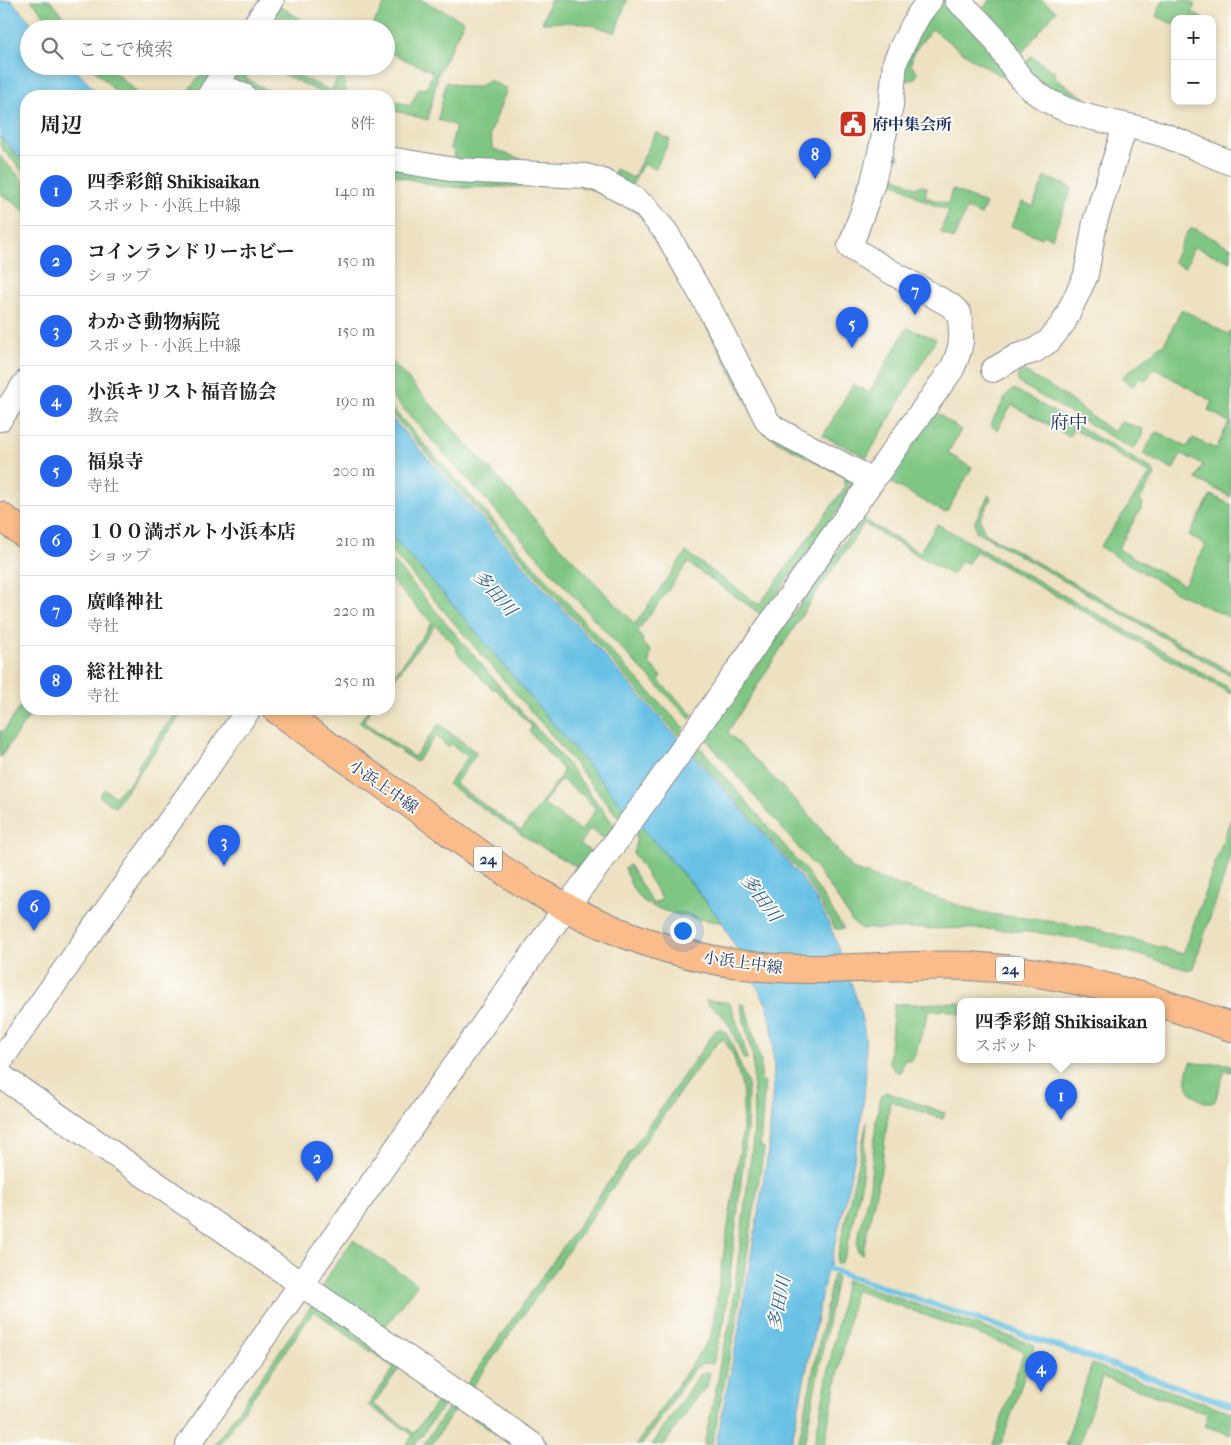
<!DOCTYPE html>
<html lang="ja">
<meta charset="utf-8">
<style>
body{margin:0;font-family:"IM FELL French Canon","Noto Serif JP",serif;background:#f6f6f6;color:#222}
.controls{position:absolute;right:15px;top:15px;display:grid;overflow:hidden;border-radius:10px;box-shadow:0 2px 8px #0003}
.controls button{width:45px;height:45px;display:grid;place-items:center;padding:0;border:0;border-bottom:1px solid #e0e0e0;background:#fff;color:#222;font:25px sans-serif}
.you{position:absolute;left:682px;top:930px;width:18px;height:18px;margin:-12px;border:4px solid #fff;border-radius:50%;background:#1a73e8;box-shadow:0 0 0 8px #1a73e833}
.badge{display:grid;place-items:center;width:32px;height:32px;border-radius:50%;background:#2563eb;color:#fff;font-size:16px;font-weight:700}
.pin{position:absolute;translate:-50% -41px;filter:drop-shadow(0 1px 2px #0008)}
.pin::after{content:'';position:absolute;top:26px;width:18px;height:15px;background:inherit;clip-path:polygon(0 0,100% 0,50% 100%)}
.popup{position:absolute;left:957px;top:998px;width:208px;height:65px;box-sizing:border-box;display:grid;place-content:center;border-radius:10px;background:#fff;filter:drop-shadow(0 1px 4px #0005);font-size:16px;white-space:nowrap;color:#767676}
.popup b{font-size:19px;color:#222}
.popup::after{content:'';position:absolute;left:50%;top:100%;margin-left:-10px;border:10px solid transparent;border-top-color:#fff}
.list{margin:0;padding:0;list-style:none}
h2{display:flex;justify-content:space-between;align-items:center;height:65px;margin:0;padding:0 20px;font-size:21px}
h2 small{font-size:16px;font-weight:400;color:#767676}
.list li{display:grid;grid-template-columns:32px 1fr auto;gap:15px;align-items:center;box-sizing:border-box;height:70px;padding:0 20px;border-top:1px solid #e0e0e0}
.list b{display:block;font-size:19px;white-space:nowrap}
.list p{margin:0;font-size:16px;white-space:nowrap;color:#767676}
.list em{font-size:16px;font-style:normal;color:#767676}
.icon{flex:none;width:28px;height:28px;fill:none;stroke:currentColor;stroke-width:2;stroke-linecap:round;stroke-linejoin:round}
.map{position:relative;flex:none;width:1231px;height:1445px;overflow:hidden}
.search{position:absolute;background:#fff;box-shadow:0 2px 8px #0003;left:20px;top:20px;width:375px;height:55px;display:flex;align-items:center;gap:12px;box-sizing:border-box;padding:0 18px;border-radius:28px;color:#767676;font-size:19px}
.panel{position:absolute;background:#fff;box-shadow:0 2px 8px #0003;left:20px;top:90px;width:375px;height:625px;border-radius:20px}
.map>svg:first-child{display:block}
.green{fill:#7fc682;stroke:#4d7a70;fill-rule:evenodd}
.water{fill:#67c1e5;stroke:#4178a2}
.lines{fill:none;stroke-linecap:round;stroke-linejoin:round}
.stream{stroke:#67c1e5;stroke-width:6}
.minor-casing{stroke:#848890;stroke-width:26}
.major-casing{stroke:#848890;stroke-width:30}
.minor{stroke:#fff;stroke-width:24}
.major{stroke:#f9bc8a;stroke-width:28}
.labels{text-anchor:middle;stroke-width:4;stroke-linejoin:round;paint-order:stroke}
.shield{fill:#fdfcf7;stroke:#5f6c8c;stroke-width:1}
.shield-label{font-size:15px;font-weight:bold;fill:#1b2f5e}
.poi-label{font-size:16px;font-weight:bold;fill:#1b2f5e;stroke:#fdfcf7;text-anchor:start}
.street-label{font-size:16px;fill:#1b2f5e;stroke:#fdfcf7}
.water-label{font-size:18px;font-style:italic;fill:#325b86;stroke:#fdfcf7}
.quarter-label{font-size:19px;fill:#1b2f5e;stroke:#fdfcf7}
</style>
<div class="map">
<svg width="1231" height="1445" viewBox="0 0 1231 1445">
<rect width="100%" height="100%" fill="#fdfcf7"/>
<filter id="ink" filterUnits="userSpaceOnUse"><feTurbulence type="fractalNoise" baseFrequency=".02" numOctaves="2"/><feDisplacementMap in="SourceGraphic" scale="10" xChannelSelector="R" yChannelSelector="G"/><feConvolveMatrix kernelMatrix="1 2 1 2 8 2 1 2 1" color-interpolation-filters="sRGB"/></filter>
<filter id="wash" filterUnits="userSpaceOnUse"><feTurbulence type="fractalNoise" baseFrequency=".0096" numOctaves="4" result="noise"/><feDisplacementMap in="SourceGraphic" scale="20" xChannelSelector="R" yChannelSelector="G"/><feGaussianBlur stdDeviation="1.12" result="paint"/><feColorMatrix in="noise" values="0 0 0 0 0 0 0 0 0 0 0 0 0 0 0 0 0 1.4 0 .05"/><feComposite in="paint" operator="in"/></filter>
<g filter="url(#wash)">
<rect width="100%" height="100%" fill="#ede1c1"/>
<!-- green -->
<g class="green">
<polygon points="31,0 50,0 74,29 56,29"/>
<polygon points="387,0 422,0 464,21 438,74 428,120 389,109 389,99 410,106 419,88 426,89 433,72 386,51 386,29 370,29"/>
<path d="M550,0h77l-12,33c-29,-12 -43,-11 -73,-10z"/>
<polygon points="938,0 948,0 1008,73 1003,77 972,59 932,29 913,53 911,65 918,73 914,79 906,81 900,78 902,63"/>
<polygon points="990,0 1042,0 1056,11 1017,59 980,12"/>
<polygon points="1163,0 1174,0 1178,2 1179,0 1187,0 1195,4 1192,12 1203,19 1175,19 1175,25 1156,16"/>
<polygon points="279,6 307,23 304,29 299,29 300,27 282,16 275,29 264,29"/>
<polygon points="1031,56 1056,73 1054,78 1087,99 1082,110 1071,106 1022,69"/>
<polygon points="91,66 108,66 141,96 120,96"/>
<polygon points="207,66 217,66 199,96 184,96"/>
<polygon points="240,66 252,66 245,78 278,96 261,96 238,86 235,79 236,72"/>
<polygon points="280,66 286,66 285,70 331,91 339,76 344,79 347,96 328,96 277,71"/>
<polygon points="489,80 507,89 490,134 493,149 521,159 516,167 452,164 455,152 450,148 456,126 438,120 446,82 465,87 479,87"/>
<polygon points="656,132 670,140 655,169 645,164 641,167 630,190 611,180 616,169 633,178"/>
<polygon points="0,136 26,165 26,175 0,146"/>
<polygon points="888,150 893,151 899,155 899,159 892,158 890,174 916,188 919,185 927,187 925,197 948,204 952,189 986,204 981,215 967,209 953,239 940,232 949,211 920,199 907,189 881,178"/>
<polygon points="0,156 26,184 26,212 0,193"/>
<path d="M389,166l64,10 131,5c35,10 57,25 79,54l101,191 8,7 88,47 -98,135 -74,-52 -51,69 6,7 -1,4 9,8 -2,12 12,12 -2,6 34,34 -3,4 -74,-76 -227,-250v-35l160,177 86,89 51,-72 73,53 87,-119 -3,-2 3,-6 -71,-38 -15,-13 -97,-183 -25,-30 -19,-13 -31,-13 -18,-3 -104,3 -29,-2 -48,-12z"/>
<polygon points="1045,177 1072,188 1052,238 1043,235 1042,238 1011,226 1022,202 1033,206"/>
<polygon points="1191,229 1196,229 1231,248 1231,262 1194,247 1185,268 1173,262 1187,232"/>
<polygon points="1182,309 1227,334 1231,330 1231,497 1196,479 1203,464 1181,454 1173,470 1143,454 1154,434 1158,432 1187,447 1193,438 1216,449 1229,422 1208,410 1212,401 1154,368 1146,381 1140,377 1133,386 1121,378 1160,346 1164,344"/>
<polygon points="907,328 936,339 867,457 823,436 853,384 869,393"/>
<path d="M1023,371l36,21 54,40 8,-10c8,3 15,3 22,7l-2,10 -8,10 -8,-4 -106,-62 -2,-5 3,-6z"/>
<polygon points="1014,389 1152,469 1155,475 1140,499 1143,505 1118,549 1184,585 1206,545 1189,535 1211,495 1231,505 1231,618 1179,594 1100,547 1150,474 1074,429 1069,436 1012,405 997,430 990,425 1008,393"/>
<polygon points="389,405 609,649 684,728 679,736 389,411"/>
<polygon points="933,410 961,430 948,453 972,468 947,511 944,512 895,485 888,480 887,476"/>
<polygon points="989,495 991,499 980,519 985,533 1231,672 1231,676 976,531 975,521"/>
<path d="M861,518l59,34 17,-28 294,165v5l-255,-143 -8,12 -7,-2 -9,14 -88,-51 -48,69 -88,139 81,82 43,55 129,44 61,7 59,10 82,24 48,-136v39l-38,111 -5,2c-46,-14 -92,-29 -140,-36 -62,-8 -125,-5 -187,-5l-8,-6 -21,-33 -18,-24 -109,-128z"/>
<polygon points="389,533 443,593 625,809 619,818 548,731 389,548"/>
<path d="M389,556l136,160 19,20 29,35 42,55 -10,13 -15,-10 -10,15 14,10 -12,15c-48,-23 -90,-55 -134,-85l20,-27 -17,-13 -3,3 -12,-11 -20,26 -57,-40 10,-13h3l-9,12 51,36 25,-33 38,29 -22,31 66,47 40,-55 2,-6 -34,-39 3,-4 -36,-38h-4l-34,-35 -4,-10 -19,-19 -46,61v-4l43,-59 -43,-45zM561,779l25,19 10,11 -15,22 -38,-27z"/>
<polygon points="26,698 26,709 34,709 0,758 0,730 3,732"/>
<polygon points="178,709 185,709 115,807 99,796 104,789 116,797 124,786 126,787 140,769 137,767"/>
<polygon points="699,746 807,872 844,929 835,929 816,895 803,876 694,754"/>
<path d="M641,827l54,61 27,34c-20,-1 -71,-10 -84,-26 -7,-8 -10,-19 -13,-28l4,-3 24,39 9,-5 -29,-46 3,-11v-8z"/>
<polygon points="706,1000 730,1003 743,1041 747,1059 744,1059 729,1025 720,1013 707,1004"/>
<polygon points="961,1003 961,1015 943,1009 938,1011 930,1009 914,1057 910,1061 905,1059 900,1073 894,1070 889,1061 894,1004"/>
<polygon points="740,1004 745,1005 761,1062 761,1081 765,1082 760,1146 764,1148 736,1324 712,1445 704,1445 719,1375 719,1367 731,1319 754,1130 753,1058"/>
<polygon points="719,1029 725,1032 730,1039 748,1085 747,1130 725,1317 713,1364 704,1363 694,1369 642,1445 636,1445 711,1336 743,1129 743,1090 733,1055 723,1038 711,1050 684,1086 471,1389 552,1445 546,1445 464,1388 715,1031"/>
<path d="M1191,1062c13,4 27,-1 40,3v7l-6,-2 -10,31 -3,2c-6,1 -10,-2 -15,-5 -14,-9 -11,-23 -6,-36z"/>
<polygon points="886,1092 945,1113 943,1119 890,1101 881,1170 862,1255 858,1252 857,1243 870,1186 876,1121 880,1097"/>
<polygon points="867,1122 861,1185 846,1253 840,1264 836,1263"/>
<polygon points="353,1240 417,1284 382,1331 322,1290 325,1280"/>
<polygon points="833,1275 837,1277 804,1445 798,1445"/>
<polygon points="846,1280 1034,1345 1033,1351 1001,1445 993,1445 1024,1351 855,1290 824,1445 814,1445"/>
<path d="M314,1302l135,95 -34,48h-9l7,-10 -45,-30 26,-37 -80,-57 -95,134h-5zM401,1366l41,29 -28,38 -41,-29z"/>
<polygon points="1092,1364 1231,1412 1231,1435 1205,1426 1208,1414 1102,1377 1079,1445 1065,1445"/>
<polygon points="705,1372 709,1372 710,1374 706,1389 696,1398 664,1445 652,1445 699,1375"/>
<polygon points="454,1400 519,1445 512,1445 457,1407 431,1445 423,1445"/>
</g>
<!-- water -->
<g class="water">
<polygon points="0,0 11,0 37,29 29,29 29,66 72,66 100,96 26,96 26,165 0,136"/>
<path d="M389,415l372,416c18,21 38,42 53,65 14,22 22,45 31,69 8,24 17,47 20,73 6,70 -19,155 -34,224l-5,11 -35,172h-75l24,-121 29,-178 5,-76 -2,-42 -4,-21 -46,-85 -27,-35 -70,-78 -182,-216 -54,-60z"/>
</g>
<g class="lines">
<!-- stream -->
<polyline class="stream" points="820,1266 1231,1405"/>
</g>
</g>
<g filter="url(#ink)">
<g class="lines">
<defs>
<g id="minor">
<path d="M957,0c13,12 26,24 37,38 11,16 19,33 33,47 36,35 88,35 134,49 23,8 47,20 70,29"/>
<polyline points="252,29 272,0"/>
<polyline points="217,84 244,96"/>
<polyline points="209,96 228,66"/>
<polyline points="389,159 455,170 586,176 603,181 627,194 645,207 666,232 715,319 768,422 776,429 872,480"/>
<polyline points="993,370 1017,356 1034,351 1049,341 1064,322 1086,275 1095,222 1122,136 1121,126"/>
<polyline points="0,419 26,382"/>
<polyline points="0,1061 249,709"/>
<polyline points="0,1075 533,1445"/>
<path d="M188,1445l378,-538c70,-89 134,-183 199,-276 62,-88 125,-175 187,-262 10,-22 11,-31 7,-56l-9,-8 -71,-40 -29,-18 22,-61 19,-80 4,-44 7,-16 17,-32 11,-14"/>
</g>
<g id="major">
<polyline points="0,516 26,535"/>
<path d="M276,709c50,35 99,70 149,105 39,28 77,58 119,81 63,37 135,62 208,71 71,8 144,-3 216,0 65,3 126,16 188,35"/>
<polyline points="1161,1003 1231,1027"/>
</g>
</defs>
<!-- minor casing -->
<use href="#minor" class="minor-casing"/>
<!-- major casing -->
<use href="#major" class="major-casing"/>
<!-- minor -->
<use href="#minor" class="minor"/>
<!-- major -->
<use href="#major" class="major"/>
</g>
</g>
<!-- icons -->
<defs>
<symbol id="civic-square" viewBox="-11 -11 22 22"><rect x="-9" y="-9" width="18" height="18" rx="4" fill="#c8321e" stroke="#fdfcf7"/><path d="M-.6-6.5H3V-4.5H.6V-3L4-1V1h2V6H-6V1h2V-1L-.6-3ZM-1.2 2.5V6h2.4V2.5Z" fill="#fff"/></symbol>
</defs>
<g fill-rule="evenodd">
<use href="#civic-square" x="837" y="108" width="32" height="32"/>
</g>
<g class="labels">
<!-- shield labels -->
<g class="shield">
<rect x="474" y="846.5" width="28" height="25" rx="4"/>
<rect x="996" y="956.5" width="28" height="25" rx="4"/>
</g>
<g class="shield-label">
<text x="488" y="864">24</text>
<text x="1010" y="974">24</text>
</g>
<!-- poi labels -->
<g class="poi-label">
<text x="872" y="130">府中集会所</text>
</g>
<!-- street labels -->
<g class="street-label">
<text transform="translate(384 786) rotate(35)" y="6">小浜上中線</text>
<text transform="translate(743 962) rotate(8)" y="6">小浜上中線</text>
</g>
<!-- water labels -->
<g class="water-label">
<text transform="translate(495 593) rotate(48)" y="6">多田川</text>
<text transform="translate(761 898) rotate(53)" y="6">多田川</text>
<text transform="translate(779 1303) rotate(-79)" y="6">多田川</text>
</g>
<!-- quarter labels -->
<g class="quarter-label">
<text x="1069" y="429">府中</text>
</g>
</g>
</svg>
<div class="controls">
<button>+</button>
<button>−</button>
</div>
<div class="you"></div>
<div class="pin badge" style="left:1061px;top:1120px">1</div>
<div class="popup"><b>四季彩館 Shikisaikan</b>スポット</div>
<div class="pin badge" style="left:317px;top:1182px">2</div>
<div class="pin badge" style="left:224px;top:866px">3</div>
<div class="pin badge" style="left:1041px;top:1392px">4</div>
<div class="pin badge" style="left:852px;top:348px">5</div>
<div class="pin badge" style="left:34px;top:931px">6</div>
<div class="pin badge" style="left:915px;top:315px">7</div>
<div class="pin badge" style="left:815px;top:179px">8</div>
<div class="search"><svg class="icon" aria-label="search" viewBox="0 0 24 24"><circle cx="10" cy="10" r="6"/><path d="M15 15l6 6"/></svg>ここで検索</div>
<section class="panel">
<h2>周辺<small>8件</small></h2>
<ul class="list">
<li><span class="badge">1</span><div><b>四季彩館 Shikisaikan</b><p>スポット · 小浜上中線</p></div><em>140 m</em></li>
<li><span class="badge">2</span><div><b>コインランドリーホビー</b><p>ショップ</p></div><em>150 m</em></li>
<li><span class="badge">3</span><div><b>わかさ動物病院</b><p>スポット · 小浜上中線</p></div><em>150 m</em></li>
<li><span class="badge">4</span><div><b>小浜キリスト福音協会</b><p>教会</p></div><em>190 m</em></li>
<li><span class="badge">5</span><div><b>福泉寺</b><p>寺社</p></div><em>200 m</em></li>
<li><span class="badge">6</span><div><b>１００満ボルト小浜本店</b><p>ショップ</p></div><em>210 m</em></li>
<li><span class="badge">7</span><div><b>廣峰神社</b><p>寺社</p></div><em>220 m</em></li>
<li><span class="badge">8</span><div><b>総社神社</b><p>寺社</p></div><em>250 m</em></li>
</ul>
</section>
</div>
